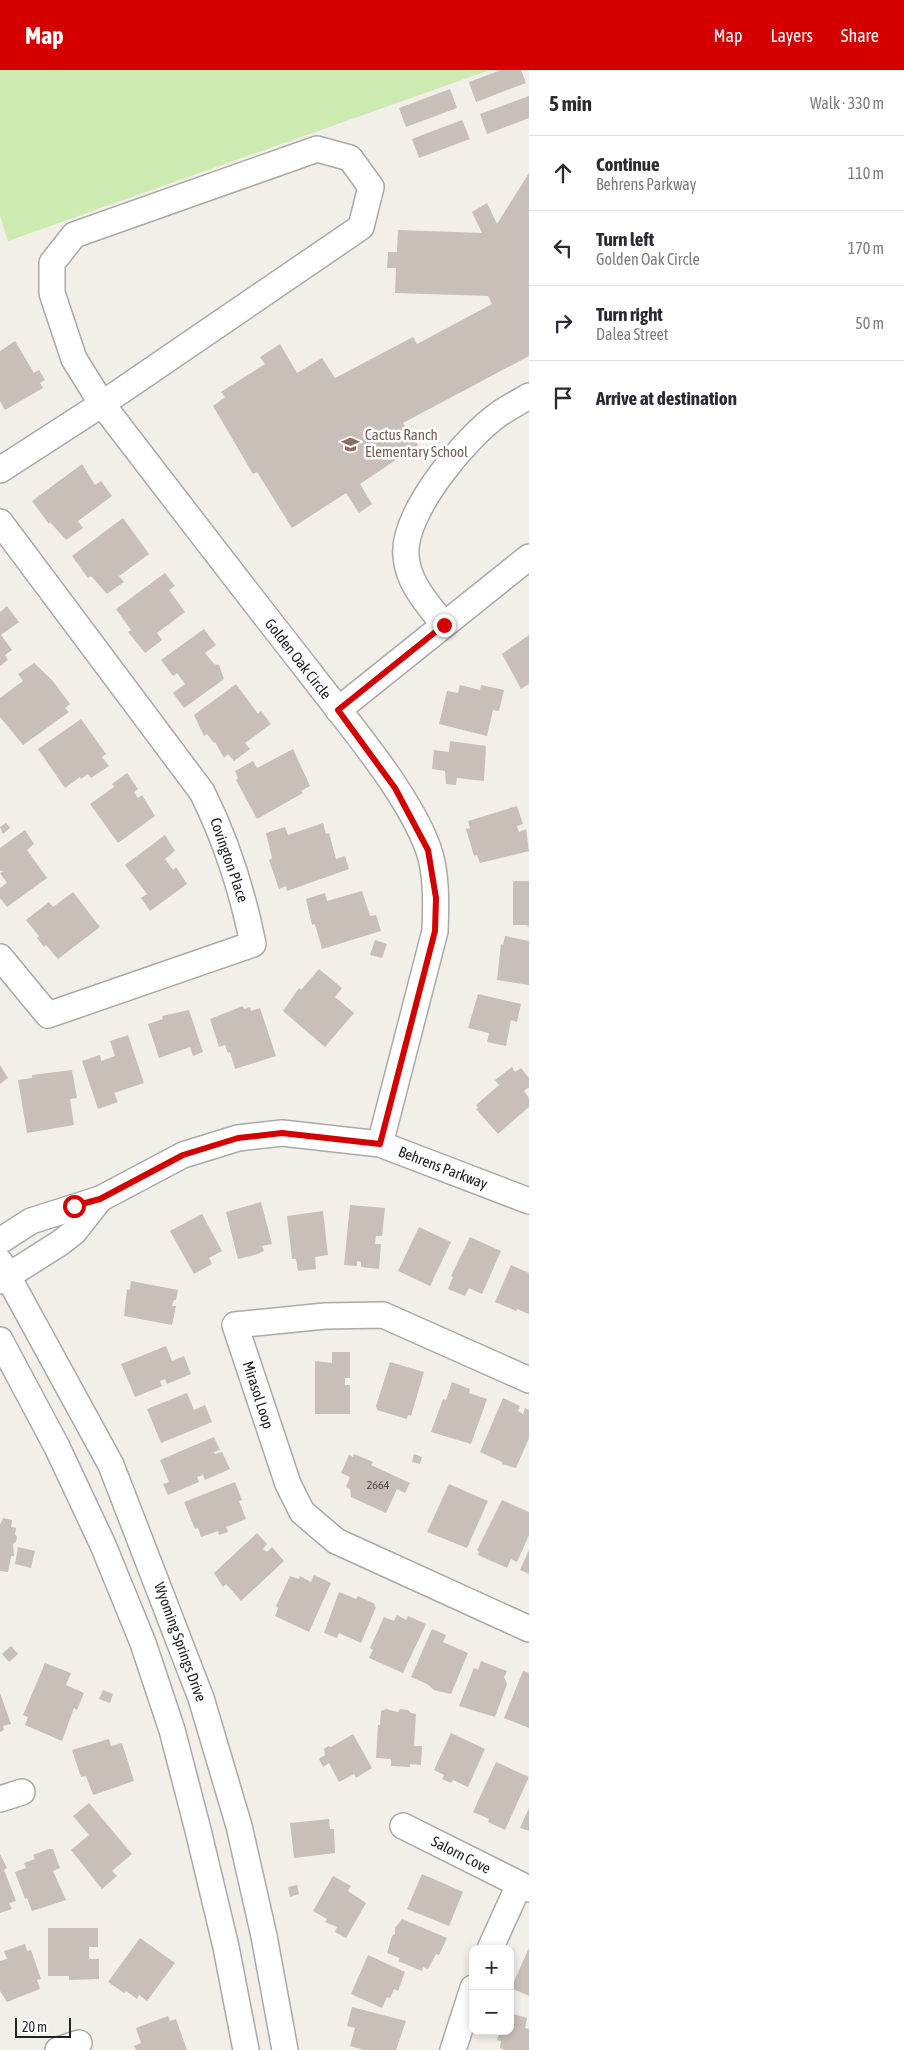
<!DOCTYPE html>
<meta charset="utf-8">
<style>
body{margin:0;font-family:"Asap Condensed",sans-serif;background:#f2f2f3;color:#2b2b33}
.controls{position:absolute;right:15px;bottom:15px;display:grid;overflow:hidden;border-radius:10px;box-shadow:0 2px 8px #0003}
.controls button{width:45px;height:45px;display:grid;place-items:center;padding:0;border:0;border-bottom:1px solid #e1e1e2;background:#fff;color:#2b2b33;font:25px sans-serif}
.scale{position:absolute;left:15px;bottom:12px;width:56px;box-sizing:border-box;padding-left:5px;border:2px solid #222;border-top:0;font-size:14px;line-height:18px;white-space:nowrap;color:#222;-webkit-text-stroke:4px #fff;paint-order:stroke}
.stop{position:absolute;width:15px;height:15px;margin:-11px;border:4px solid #d40000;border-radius:50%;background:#fff}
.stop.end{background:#d40000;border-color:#fff;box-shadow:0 1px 5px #0008}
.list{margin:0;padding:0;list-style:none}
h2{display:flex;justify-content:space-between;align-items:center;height:65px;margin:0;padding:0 20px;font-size:21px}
h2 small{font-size:16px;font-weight:400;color:#7c7c81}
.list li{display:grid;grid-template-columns:32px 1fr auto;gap:15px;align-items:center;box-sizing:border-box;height:75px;padding:0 20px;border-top:1px solid #e1e1e2}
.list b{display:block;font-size:19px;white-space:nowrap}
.list p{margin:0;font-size:16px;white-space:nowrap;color:#7c7c81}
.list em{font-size:16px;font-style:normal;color:#7c7c81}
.icon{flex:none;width:28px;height:28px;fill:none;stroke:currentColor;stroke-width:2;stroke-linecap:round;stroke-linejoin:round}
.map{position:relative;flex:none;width:529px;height:1980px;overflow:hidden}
header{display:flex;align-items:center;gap:30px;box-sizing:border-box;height:70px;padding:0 25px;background:#d40000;color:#fff}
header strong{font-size:24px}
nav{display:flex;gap:28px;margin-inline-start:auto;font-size:18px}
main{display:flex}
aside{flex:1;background:#fff}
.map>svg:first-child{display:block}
.grass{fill:#cdebb0}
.building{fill:#c7bfb8}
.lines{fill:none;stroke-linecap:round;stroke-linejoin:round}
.minor-casing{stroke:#a9a9a9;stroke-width:28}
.minor{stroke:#fff;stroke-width:25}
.route{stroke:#d40000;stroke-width:6}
.labels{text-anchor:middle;stroke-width:5;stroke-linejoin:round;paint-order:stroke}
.number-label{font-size:12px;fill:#4b4948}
.education-label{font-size:15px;fill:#785e54;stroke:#fff;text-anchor:start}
.street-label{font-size:15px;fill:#222;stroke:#fff}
</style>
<header>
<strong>Map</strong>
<nav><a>Map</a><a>Layers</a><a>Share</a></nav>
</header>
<main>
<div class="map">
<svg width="529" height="1980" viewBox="0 0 529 1980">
<rect width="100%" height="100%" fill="#f2efe9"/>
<!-- grass -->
<polygon class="grass" points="0,0 490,0 8,171 0,146"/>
<!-- building -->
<g class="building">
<polygon points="501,0 521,0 526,13 476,32 469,12"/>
<polygon points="450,19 457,38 406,57 399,38"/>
<polygon points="529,26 529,48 487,64 480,44"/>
<polygon points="462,50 470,69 419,88 412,69"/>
<polygon points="529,103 529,286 403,353 418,375 360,414 372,434 359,443 346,423 292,458 257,402 253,404 213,336 225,327 221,322 265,294 260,287 280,274 297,303 322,288 335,308 413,267 417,274 492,234 488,226 395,223 396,198 387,198 388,182 397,182 398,160 482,163 472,142 487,133 497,154"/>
<polygon points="15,271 34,303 39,300 45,310 40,313 43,318 5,340 0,331 0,281"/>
<polygon points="82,394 95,415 101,411 112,426 78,451 83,458 66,470 50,452 49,454 32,431"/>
<polygon points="123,448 149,484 119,506 124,512 107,524 91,506 88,508 72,486"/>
<polygon points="165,503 175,516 169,520 185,542 157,563 162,570 145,583 128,562 131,560 116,539"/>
<polygon points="7,536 19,552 1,565 12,580 5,585 8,590 0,596 0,542"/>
<polygon points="204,559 216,575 205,583 214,594 219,595 224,609 184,638 173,623 185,614 177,603 173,606 161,590"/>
<polygon points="529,565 529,614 521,619 502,584"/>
<polygon points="34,593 52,610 70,634 65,638 69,642 23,675 0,647 0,628 23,611 18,604"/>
<polygon points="236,614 258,644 261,641 271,654 245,673 250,679 234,691 228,684 224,688 215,672 214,673 207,664 204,666 194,645"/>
<polygon points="460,615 480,620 481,615 504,620 499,641 493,640 487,666 439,654 447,621 458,623"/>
<polygon points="81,649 106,684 102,687 109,696 91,708 88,704 81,709 80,707 65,718 38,679"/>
<polygon points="450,671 486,676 484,711 457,708 456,715 446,714 445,701 432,699 434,680 449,682"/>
<polygon points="293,679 310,716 301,721 303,723 257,749 236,710 238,708 235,701 253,691 257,698"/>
<polygon points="127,703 138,719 134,722 138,728 142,725 155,746 118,773 90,734 114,717 112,714"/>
<polygon points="517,736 523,754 517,756 519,762 526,759 529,781 480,793 477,785 474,786 466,759 470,758 468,751"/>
<polygon points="6,753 10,758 3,764 0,757"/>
<polygon points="323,753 326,764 329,763 336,789 345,786 349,799 287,821 286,816 279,819 269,790 272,788 266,763 285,757 288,765"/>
<polygon points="25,760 34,774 27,780 47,808 7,837 0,828 0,818 7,813 0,803 4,801 0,801 0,778"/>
<polygon points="165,765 175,781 165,789 173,800 176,797 187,814 150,841 141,828 147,824 125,795"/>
<polygon points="513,811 529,811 529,857 527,855 513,855"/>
<polygon points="362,821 370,846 376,845 381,861 322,879 315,854 312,855 306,829 325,823 327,831"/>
<polygon points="73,822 100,857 58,889 46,875 44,877 37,868 39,866 26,850 49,832 53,837"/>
<polygon points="505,866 529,871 529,915 497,910 501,874 503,875"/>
<polygon points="375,870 387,874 382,888 370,885"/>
<polygon points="319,899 342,918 335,927 354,943 325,977 283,941 299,918 301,920"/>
<polygon points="478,924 521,934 517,952 511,950 506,976 487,972 489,963 468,958"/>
<polygon points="243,936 244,939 250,937 251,941 260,938 276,986 235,999 230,982 228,983 225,975 219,977 210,949"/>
<polygon points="189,940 203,982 193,986 190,977 159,988 148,954 163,949 162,946"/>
<polygon points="128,965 144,1013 114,1023 118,1032 98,1039 82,991 100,985 101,991 115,986 110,971"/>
<polygon points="0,995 8,1008 0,1014"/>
<polygon points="512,997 515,1002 521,998 529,1008 529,1017 524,1021 529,1028 529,1037 498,1064 476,1039 478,1038 476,1035 499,1015 495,1010"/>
<polygon points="72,1000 77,1028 70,1029 74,1055 27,1063 18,1010 32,1008 32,1005"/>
<polygon points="261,1132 272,1174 262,1176 264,1181 258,1184 238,1189 226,1142"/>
<polygon points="350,1135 385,1138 382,1166 376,1166 375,1174 381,1174 379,1199 361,1197 361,1192 357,1191 357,1196 344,1195"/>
<polygon points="323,1141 328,1185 315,1187 316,1199 298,1201 296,1189 292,1189 287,1146"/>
<polygon points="202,1144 222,1181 209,1188 212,1194 194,1204 170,1161"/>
<polygon points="419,1157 451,1172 430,1216 398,1201"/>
<polygon points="470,1167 501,1181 482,1224 469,1218 465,1226 448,1219 453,1207 451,1206"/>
<polygon points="511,1195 529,1203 529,1244 517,1239 516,1241 495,1232"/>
<polygon points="131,1211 178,1220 176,1230 174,1230 172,1236 176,1236 172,1255 124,1246 127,1219 130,1220"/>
<polygon points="166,1276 172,1291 184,1286 191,1304 167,1314 165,1309 160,1311 162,1316 135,1327 121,1294"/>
<polygon points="332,1282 350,1282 350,1308 345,1308 345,1315 350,1315 350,1344 315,1344 315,1291 332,1293"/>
<polygon points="390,1292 424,1302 411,1346 408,1345 407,1349 377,1340 376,1336"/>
<polygon points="452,1312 470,1319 469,1323 487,1329 471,1374 431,1362 443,1329 446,1330"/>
<polygon points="187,1323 194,1340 205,1335 212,1352 161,1373 147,1339"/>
<polygon points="503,1328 520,1336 518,1341 523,1344 525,1338 529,1340 529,1368 516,1398 502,1394 502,1392 480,1382"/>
<polygon points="214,1367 220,1380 214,1382 215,1384 222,1382 230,1399 205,1410 203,1405 197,1407 199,1412 168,1425 163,1414 169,1412 160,1390"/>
<polygon points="354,1384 373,1392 371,1395 410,1413 405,1423 397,1419 386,1443 351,1427 350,1419 346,1417 350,1407 341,1403 349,1385 353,1387"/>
<polygon points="414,1384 422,1387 420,1394 412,1392"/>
<polygon points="235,1412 242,1430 239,1431 246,1449 226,1457 228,1462 219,1465 218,1461 201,1467 198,1458 195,1459 184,1432"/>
<polygon points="449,1414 488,1431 467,1478 427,1462"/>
<polygon points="502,1430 529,1442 529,1465 517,1492 511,1489 507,1498 478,1485 479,1482 477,1480"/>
<polygon points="3,1448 12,1450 11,1457 16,1458 15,1464 17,1467 16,1472 13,1474 14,1486 11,1486 8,1502 0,1501 0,1455"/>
<polygon points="257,1463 267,1474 263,1479 267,1482 272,1477 284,1491 241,1531 226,1514 223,1517 214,1503"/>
<polygon points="18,1477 35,1481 31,1498 15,1494"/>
<polygon points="529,1480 529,1504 520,1500"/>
<polygon points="314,1505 331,1513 309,1562 275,1546 278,1538 276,1536 290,1506 299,1509 300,1506 311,1512"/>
<polygon points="339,1522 356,1529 358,1526 375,1534 374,1536 376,1537 361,1573 339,1563 337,1568 324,1563"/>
<polygon points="397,1545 406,1550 408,1546 426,1554 403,1603 369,1588 373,1580 370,1578 384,1547 394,1551"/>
<polygon points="432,1559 446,1565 443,1572 468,1583 451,1624 434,1620 427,1614 411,1607"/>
<polygon points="11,1576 18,1584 9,1592 2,1584"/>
<polygon points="481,1591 507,1601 504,1607 507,1614 495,1647 459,1636 474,1598 478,1600"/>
<polygon points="45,1593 71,1603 66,1615 84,1623 77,1640 74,1638 62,1671 25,1655 28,1647 23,1645"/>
<polygon points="523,1601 529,1603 529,1658 504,1648"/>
<polygon points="103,1620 113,1624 110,1633 99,1629"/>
<polygon points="0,1623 11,1654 3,1656 4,1660 0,1662"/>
<polygon points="386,1639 398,1642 400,1639 408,1640 411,1643 416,1644 414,1676 422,1676 421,1695 410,1694 410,1697 391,1696 391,1689 376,1688 378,1655 380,1655 381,1641"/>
<polygon points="451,1663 485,1679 468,1717 453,1710 451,1713 442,1709 444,1705 434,1700"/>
<polygon points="353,1664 372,1698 356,1708 354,1704 339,1712 329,1693 323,1697 319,1689 325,1685 324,1679 328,1676 331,1677"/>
<polygon points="109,1669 111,1676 122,1673 134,1711 93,1725 86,1706 81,1707 72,1680"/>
<polygon points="496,1692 529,1707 505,1760 488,1752 489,1749 473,1742"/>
<polygon points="89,1733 132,1784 112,1801 117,1806 102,1819 71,1780 89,1765 73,1746"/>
<polygon points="529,1738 529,1761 520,1758"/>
<polygon points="329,1749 330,1759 334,1759 335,1783 294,1788 290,1753"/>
<polygon points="49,1779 53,1779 60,1798 53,1801 66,1830 32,1841 27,1828 25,1829 15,1802 26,1798 24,1793 35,1789 33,1785"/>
<polygon points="0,1784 7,1798 4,1800 16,1831 9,1833 12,1839 0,1843"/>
<polygon points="422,1804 463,1822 449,1856 407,1839"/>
<polygon points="333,1806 351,1816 348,1821 366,1833 346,1868 335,1862 337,1857 325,1852 327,1849 313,1841"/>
<polygon points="297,1815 299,1824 290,1827 288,1817"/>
<polygon points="402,1849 447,1868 439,1885 436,1884 428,1899 423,1897 422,1901 398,1891 400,1888 387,1883 392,1866 395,1864 395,1858"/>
<polygon points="48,1858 98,1858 98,1877 89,1877 89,1889 99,1889 99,1909 69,1910 69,1906 48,1906"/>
<polygon points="140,1868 175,1893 147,1931 139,1925 137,1929 126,1921 124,1923 108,1912"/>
<polygon points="25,1874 27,1881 31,1880 41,1909 37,1910 40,1919 7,1932 0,1921 0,1891 7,1889 4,1881"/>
<polygon points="529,1878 529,1926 511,1918"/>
<polygon points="368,1885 405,1902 398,1921 394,1919 390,1928 387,1927 382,1938 351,1924"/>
<polygon points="352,1937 406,1951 396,1980 364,1980 350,1976 355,1958 347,1956"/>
<polygon points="510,1943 527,1948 525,1958 529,1959 529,1980 505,1980 500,1978 501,1971 497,1970 500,1961 510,1961"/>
<polygon points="168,1946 170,1951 176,1949 187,1980 136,1980 134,1976 141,1973 136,1958"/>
</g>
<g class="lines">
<defs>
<g id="minor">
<polygon points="317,79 350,88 371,117 361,157 102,334 74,289 52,223 52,193 74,165"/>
<path d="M0,400l102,-66c69,90 138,180 208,269 37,49 97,118 118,175 9,25 8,56 7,83l-55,213"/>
<path d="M0,452l202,270c25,50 40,97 51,152l-205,71 -48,-58"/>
<path d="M444,555c-16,-21 -36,-41 -38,-69 -4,-43 60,-119 93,-142 10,-7 20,-12 30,-18"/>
<polyline points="338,640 529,487"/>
<polyline points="100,1129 183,1085 238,1068 282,1063 380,1074 529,1131"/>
<polyline points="0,1171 31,1151 100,1129 74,1162 60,1173 0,1211"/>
<polyline points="0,1192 111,1395 201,1628 239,1756 264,1866 285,1980"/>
<polyline points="0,1270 57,1377 103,1475 143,1573 172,1660 198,1760 226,1877 246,1980"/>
<polyline points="529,1310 383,1245 325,1246 235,1255 288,1414 302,1442 336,1471 529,1559"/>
<polyline points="0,1729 22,1722"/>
<polyline points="403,1756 529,1819"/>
<polyline points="490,1879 519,1815"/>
<polyline points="58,1980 79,1973"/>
<polyline points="453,1980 473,1918"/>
</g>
</defs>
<!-- minor casing -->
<use href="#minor" class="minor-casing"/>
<!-- minor -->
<use href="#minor" class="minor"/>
</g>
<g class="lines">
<!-- route -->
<polyline class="route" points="74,1136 100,1129 183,1085 238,1068 282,1063 380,1074 435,861 436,828 428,780 395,718 338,640 444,555"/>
</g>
<!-- icons -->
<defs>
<symbol id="school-bare" viewBox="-9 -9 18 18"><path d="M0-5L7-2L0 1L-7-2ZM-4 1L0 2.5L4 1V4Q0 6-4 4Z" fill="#8d6e63" stroke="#fff" stroke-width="2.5" paint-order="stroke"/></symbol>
</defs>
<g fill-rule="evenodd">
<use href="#school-bare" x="338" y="362" width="25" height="25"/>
</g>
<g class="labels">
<!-- number labels -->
<g class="number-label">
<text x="378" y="1419">2664</text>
</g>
<!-- education labels -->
<g class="education-label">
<text x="365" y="370">Cactus Ranch<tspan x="365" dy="17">Elementary School</tspan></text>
</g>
<!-- street labels -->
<g class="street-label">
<text transform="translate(298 589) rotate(52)" y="5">Golden Oak Circle</text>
<text transform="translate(229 790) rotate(71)" y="5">Covington Place</text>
<text transform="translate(443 1098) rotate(21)" y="5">Behrens Parkway</text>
<text transform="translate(258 1325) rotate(72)" y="5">Mirasol Loop</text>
<text transform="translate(180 1572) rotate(70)" y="5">Wyoming Springs Drive</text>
<text transform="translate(461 1785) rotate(27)" y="5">Salorn Cove</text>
</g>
</g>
</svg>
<div class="controls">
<button>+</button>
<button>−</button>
</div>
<div class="scale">20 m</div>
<div class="stop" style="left:74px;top:1136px"></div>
<div class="stop end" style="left:444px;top:555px"></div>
</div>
<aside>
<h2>5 min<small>Walk · 330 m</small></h2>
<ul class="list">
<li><svg class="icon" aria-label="ahead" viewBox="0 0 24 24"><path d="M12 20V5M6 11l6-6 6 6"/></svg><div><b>Continue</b><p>Behrens Parkway</p></div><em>110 m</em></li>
<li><svg class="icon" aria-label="left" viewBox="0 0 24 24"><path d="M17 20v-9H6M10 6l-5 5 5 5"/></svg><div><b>Turn left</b><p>Golden Oak Circle</p></div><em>170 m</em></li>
<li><svg class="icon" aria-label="right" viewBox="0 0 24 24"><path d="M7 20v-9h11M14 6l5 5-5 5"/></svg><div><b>Turn right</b><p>Dalea Street</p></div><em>50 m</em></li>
<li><svg class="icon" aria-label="arrive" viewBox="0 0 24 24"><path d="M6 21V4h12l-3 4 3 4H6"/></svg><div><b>Arrive at destination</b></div></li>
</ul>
</aside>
</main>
